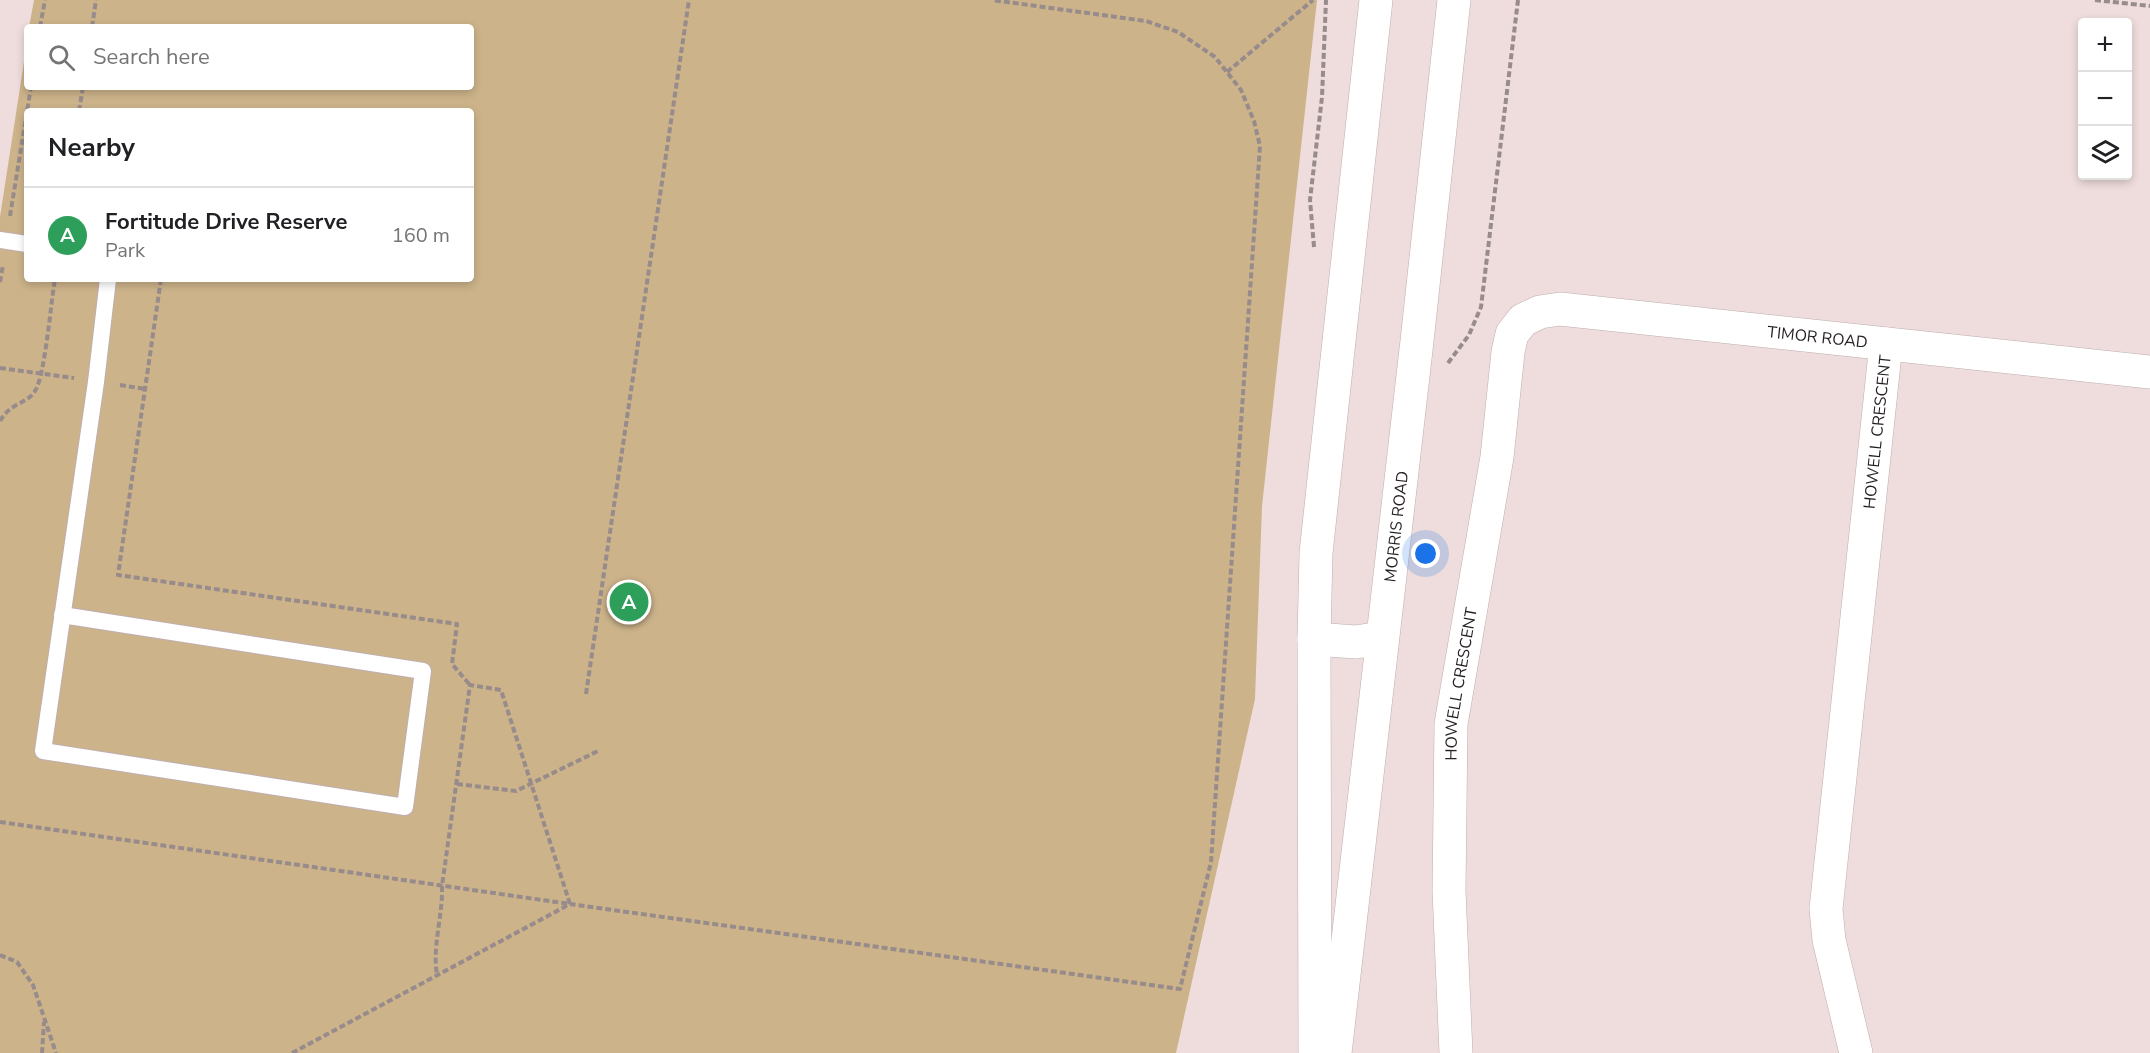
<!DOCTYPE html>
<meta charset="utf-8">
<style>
body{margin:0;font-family:"Nunito Sans",sans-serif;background:#f6f6f6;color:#202124}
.controls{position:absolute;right:18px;top:18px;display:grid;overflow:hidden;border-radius:6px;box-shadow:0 3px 9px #0003}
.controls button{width:54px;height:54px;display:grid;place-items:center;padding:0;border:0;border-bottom:2px solid #e0e0e0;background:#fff;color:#202124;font:30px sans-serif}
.you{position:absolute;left:1426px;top:554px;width:21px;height:21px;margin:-15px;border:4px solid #fff;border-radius:50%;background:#1a73e8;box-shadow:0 0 0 9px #1a73e833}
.badge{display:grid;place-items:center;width:39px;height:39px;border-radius:50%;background:#ea580c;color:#fff;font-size:20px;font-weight:700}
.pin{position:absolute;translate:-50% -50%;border:3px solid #fff;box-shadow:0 2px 6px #0006}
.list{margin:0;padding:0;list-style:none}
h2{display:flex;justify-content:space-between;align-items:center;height:78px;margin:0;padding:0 24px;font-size:26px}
h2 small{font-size:20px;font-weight:400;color:#757577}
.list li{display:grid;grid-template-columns:39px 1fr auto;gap:18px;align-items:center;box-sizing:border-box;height:96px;padding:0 24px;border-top:2px solid #e0e0e0}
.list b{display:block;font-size:22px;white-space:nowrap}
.list p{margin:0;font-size:20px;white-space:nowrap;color:#757577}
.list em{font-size:20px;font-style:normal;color:#757577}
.icon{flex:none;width:33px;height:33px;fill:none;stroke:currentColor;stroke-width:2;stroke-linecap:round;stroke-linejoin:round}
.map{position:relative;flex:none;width:2150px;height:1053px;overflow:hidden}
.search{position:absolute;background:#fff;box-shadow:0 3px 9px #0003;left:24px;top:24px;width:450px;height:66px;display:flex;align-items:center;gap:15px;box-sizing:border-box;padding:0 21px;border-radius:6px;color:#757577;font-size:22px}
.panel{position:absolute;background:#fff;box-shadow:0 3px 9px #0003;left:24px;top:108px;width:450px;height:174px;border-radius:6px}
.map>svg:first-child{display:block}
.green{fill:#ccb38a;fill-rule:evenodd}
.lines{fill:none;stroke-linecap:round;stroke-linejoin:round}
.lane-casing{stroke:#bfaeae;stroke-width:18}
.street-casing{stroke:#bfaeae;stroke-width:34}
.secondary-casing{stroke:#bfaeae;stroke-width:34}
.path{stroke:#988b8b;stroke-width:4;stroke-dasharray:6 3;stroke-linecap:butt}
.lane{stroke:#fff;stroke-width:16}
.street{stroke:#fff;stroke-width:33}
.secondary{stroke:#fff;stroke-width:33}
.labels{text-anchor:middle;stroke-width:6;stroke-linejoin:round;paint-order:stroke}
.street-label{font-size:16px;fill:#251f1f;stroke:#eedddc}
</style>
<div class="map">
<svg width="2150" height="1053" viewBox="0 0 2150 1053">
<rect width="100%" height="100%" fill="#eedddc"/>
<!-- green -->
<path class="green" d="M34,0h1283l-55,506 -7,193 -79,354h-1176v-836l27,-175v45h444v-60h-442zM27,111h444v168h-444z"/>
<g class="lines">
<defs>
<g id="lane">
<polyline points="0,240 27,244"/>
<polyline points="62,615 423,671 405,807 43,751 96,382 108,279"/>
</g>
<g id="street">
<path id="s1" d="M1456,1053l-7,-162 2,-167 46,-267 11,-105 4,-18 11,-14 17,-8 20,-3 590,63"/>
<path id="s2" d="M1856,1053l-27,-113 -3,-31 60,-565"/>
</g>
<g id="secondary">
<polyline points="1314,639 1356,642 1381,638"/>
<polyline points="1315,1053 1314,639 1316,553 1376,0"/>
<path id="s3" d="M1335,1053l82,-712 37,-341"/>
</g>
</defs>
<!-- lane casing -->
<use href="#lane" class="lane-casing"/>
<!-- street casing -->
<use href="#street" class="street-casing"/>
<!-- secondary casing -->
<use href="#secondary" class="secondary-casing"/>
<!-- path -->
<g class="path">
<polyline points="2095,0 2150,6"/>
<polyline points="40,27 45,0"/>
<polyline points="92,27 96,0"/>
<polyline points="1227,72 1313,0"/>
<polyline points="79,111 83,87"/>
<polyline points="10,216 31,87"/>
<polyline points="1314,247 1310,200 1322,97 1326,0"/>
<polyline points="161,279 118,575 457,624 452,664 470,685"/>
<polyline points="0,282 3,265"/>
<polyline points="1448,363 1469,335 1481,307 1518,0"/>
<polyline points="0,368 74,378"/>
<polyline points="120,385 145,389"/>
<path d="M0,421c11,-19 27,-17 35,-30 10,-15 16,-90 20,-112"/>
<polyline points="586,694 689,0"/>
<polyline points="457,784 516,791 598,751"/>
<path d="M0,822l570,82 -69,-214 -31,-5 -28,201c1,30 -10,60 -5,89"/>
<polyline points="0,955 17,962 33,985 56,1053"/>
<polyline points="42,1053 44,1022"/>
<polyline points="292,1053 570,904 1180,989 1211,862 1260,146 1254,121 1241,90 1215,57 1178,32 1146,21 992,0"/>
</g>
<!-- lane -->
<use href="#lane" class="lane"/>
<!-- street -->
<use href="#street" class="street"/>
<!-- secondary -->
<use href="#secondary" class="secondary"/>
</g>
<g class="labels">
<!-- street labels -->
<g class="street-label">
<text dy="6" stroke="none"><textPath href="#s1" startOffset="1040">TIMOR ROAD</textPath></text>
<text dy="6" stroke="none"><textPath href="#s2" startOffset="627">HOWELL CRESCENT</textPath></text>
<text dy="6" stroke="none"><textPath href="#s3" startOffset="530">MORRIS ROAD</textPath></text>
<text dy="6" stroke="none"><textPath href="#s1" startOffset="370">HOWELL CRESCENT</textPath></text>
</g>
</g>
</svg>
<div class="controls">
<button>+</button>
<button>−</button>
<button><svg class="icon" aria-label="layers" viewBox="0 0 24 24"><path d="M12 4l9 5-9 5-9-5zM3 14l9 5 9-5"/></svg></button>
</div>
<div class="you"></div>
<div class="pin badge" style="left:629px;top:602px;background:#2e9e5b">A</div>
<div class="search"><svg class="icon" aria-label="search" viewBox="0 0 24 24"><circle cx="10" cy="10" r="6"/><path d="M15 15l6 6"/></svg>Search here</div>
<section class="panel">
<h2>Nearby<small></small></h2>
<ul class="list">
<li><span class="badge" style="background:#2e9e5b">A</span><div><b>Fortitude Drive Reserve</b><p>Park</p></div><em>160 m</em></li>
</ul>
</section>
</div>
